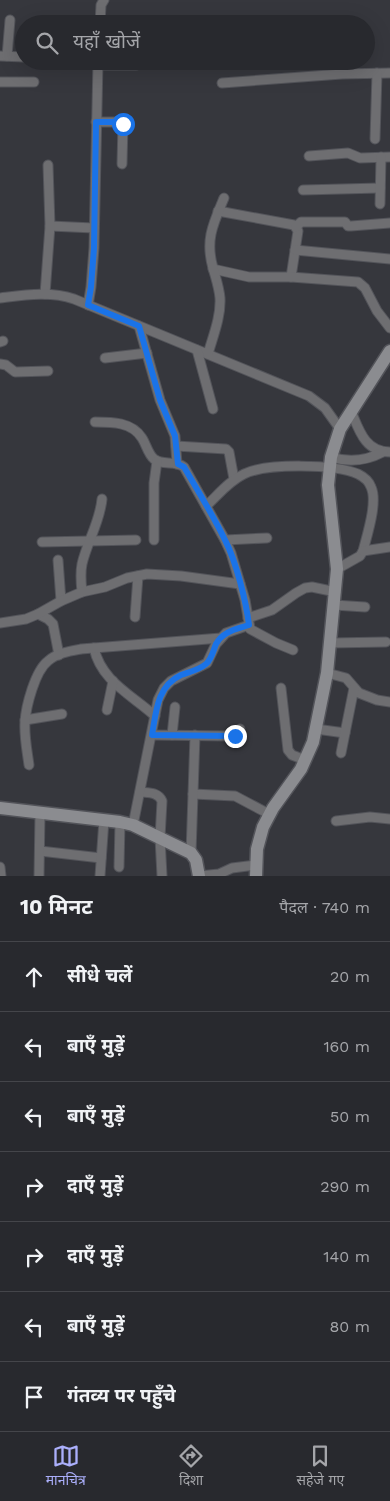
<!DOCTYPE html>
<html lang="hi">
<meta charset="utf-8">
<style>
body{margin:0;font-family:"Work Sans","Noto Sans Devanagari",sans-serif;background:#303136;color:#f1f3f6}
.stop{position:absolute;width:15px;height:15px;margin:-11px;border:4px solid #1a73e8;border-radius:50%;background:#fff}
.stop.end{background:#1a73e8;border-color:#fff;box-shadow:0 1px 5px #0008}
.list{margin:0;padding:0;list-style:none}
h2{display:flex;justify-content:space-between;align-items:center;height:65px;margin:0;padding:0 20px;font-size:21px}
h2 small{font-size:16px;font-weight:400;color:#a5a6aa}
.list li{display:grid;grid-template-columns:32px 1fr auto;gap:15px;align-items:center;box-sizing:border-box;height:70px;padding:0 20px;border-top:1px solid #44454a}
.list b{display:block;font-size:19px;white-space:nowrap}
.list em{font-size:16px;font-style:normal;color:#a5a6aa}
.icon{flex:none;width:28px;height:28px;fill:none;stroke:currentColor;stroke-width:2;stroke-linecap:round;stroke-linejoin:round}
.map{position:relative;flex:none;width:390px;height:876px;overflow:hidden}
.search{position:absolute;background:#28292e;box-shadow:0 5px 20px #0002;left:15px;right:15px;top:15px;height:55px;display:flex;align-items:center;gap:12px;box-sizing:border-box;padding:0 18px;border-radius:28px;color:#a5a6aa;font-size:19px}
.sheet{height:555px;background:#28292e}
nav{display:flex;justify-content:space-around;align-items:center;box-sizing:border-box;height:70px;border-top:1px solid #44454a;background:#28292e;font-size:14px;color:#a5a6aa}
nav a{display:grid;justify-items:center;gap:2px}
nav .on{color:#abaffb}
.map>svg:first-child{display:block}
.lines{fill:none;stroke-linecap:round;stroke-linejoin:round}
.street-casing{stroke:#53545a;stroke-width:11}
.secondary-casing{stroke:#53545a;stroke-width:15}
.street{stroke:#6e6e71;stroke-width:9}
.secondary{stroke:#8b8c90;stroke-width:12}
.route{stroke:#1a73e8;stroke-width:6}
</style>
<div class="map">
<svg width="390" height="876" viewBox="0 0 390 876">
<rect width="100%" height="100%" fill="#36373d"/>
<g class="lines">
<defs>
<g id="street">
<polyline points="100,24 101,5 104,0"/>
<polyline points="0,56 24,57"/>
<polyline points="7,56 10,20"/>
<polyline points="98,65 136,65"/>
<polyline points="0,82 34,82"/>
<polyline points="222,83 342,74 390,73"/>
<polyline points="96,122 120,122 123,123 122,164"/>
<polyline points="375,139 377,73"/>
<polyline points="309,156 348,153 360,158 390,157"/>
<polyline points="303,190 380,188"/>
<polyline points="380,204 381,157"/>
<polyline points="218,211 294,225 298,231 291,277"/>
<polyline points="50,226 94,228"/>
<polyline points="296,227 301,222 345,222 348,226 351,226 390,223"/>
<polyline points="295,250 390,259"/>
<polyline points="213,269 249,277 291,277 358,282 365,288 377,311 390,328"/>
<polyline points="45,294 50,226 48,165"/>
<path d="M0,298c25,-3 50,-7 74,1l235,97 16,12 15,21"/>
<polyline points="88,305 91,287 94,248 98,61"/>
<polyline points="139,326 160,400 175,436 177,464"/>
<polyline points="0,342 3,341"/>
<polyline points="197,350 213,409"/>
<path d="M208,354c5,-18 13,-37 12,-56 -1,-11 -4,-19 -7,-30 -8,-28 0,-44 11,-70"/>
<polyline points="105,358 147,353"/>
<polyline points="0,364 6,365 15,372 48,371"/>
<path d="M351,411c8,19 14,41 39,41"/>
<path d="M95,422c17,0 37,0 47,16 4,6 6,16 12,21 8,7 21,1 30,8l41,73 6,13 14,47 5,29 26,14 17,7"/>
<polyline points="176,446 226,449 229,452 234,479"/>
<path d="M331,457c19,6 35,4 52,-5"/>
<path d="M206,506c12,-11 23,-25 38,-32 23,-11 91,-10 114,0 6,3 11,7 13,13 7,15 -4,48 -8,64l-3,5 -23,13"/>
<polyline points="154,540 154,483 157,461"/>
<polyline points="225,540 267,538"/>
<polyline points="42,542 136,540"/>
<polyline points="363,551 390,547"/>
<polyline points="58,560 61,601"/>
<path d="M82,592c-1,-9 -2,-18 0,-28 5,-22 18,-42 20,-65"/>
<polyline points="334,605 365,607"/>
<polyline points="38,614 48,619 53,624 59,655"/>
<polyline points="135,617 138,576"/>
<polyline points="248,618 272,610 296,593 305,588 312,587 336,592"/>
<polyline points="0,623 26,619 38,614 61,601 82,592 105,587 127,578 147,574 181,576 240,584"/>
<polyline points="330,643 386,642"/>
<path d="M94,648c7,33 38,47 61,68"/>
<polyline points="327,673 346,678 359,693 377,700 390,702"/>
<polyline points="281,688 288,750 292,755 305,760"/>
<polyline points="107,710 113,681"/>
<polyline points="25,720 62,714"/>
<polyline points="316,729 345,733"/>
<polyline points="152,735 230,736 235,736 240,729"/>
<polyline points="172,735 175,707"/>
<polyline points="341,753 354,688"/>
<path d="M29,765c-2,-15 -5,-29 -4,-43 1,-16 10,-51 23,-61 9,-8 22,-10 33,-12l140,-11"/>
<path d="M140,792c9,1 18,0 22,9l-2,37 2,38"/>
<polyline points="193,794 235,796 269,814"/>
<polyline points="336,821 370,817 390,819"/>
<polyline points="133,825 158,700 164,688 171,681 207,663 216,644 226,633 249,625"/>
<polyline points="40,851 101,858"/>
<polyline points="191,853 195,735"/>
<polyline points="0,867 1,876"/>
<polyline points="119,867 120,822"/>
<polyline points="39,876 40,813"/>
<polyline points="100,876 104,820"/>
<polyline points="199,876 219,874 232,868 256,865"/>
</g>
<g id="secondary">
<polyline points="0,808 120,822 133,825 191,853 196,860 199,876"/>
<polyline points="256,876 257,849 263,827 273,808 301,769 313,742 327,673 337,569 328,485 331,457 340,429 390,351"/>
</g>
</defs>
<!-- street casing -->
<use href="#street" class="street-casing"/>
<!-- secondary casing -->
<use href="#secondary" class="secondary-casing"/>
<!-- street -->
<use href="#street" class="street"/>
<!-- secondary -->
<use href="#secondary" class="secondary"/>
</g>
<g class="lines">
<!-- route -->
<path class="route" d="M123,124l-3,-2h-24l-2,126 -3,39 -3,18 51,21 21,74 15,36 3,28 6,3c14,24 29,48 41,73 11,21 21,61 24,85 -12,4 -26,6 -33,19 -3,7 -4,15 -10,20 -7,6 -17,8 -25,11 -24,11 -25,37 -29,60l83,1"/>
</g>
</svg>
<div class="stop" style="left:123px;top:124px"></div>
<div class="stop end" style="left:235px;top:736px"></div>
<div class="search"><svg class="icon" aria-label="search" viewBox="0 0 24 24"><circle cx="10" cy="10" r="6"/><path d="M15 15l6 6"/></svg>यहाँ खोजें</div>
</div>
<section class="sheet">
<h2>10 मिनट<small>पैदल · 740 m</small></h2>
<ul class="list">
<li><svg class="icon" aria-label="ahead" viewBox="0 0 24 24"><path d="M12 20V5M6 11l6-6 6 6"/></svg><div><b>सीधे चलें</b></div><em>20 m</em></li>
<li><svg class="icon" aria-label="left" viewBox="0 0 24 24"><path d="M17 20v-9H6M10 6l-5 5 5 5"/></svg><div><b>बाएँ मुड़ें</b></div><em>160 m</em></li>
<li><svg class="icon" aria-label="left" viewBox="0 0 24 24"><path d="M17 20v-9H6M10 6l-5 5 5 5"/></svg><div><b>बाएँ मुड़ें</b></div><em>50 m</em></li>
<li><svg class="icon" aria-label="right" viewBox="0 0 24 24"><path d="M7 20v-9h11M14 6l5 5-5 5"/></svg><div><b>दाएँ मुड़ें</b></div><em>290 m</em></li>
<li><svg class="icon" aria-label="right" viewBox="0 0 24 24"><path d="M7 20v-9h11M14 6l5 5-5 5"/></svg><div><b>दाएँ मुड़ें</b></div><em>140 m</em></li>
<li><svg class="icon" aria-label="left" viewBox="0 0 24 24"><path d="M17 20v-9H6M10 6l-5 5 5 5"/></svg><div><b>बाएँ मुड़ें</b></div><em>80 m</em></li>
<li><svg class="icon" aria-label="arrive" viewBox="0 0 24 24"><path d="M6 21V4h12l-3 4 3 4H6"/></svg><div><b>गंतव्य पर पहुँचे</b></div></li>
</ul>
</section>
<nav>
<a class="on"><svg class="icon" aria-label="map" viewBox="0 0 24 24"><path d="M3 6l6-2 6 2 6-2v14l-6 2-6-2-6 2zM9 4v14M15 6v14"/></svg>मानचित्र</a>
<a><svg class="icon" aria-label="directions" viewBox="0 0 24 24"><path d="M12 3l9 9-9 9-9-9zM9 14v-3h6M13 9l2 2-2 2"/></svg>दिशा</a>
<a><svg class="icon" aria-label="saved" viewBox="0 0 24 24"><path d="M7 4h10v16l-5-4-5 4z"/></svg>सहेजे गए</a>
</nav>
